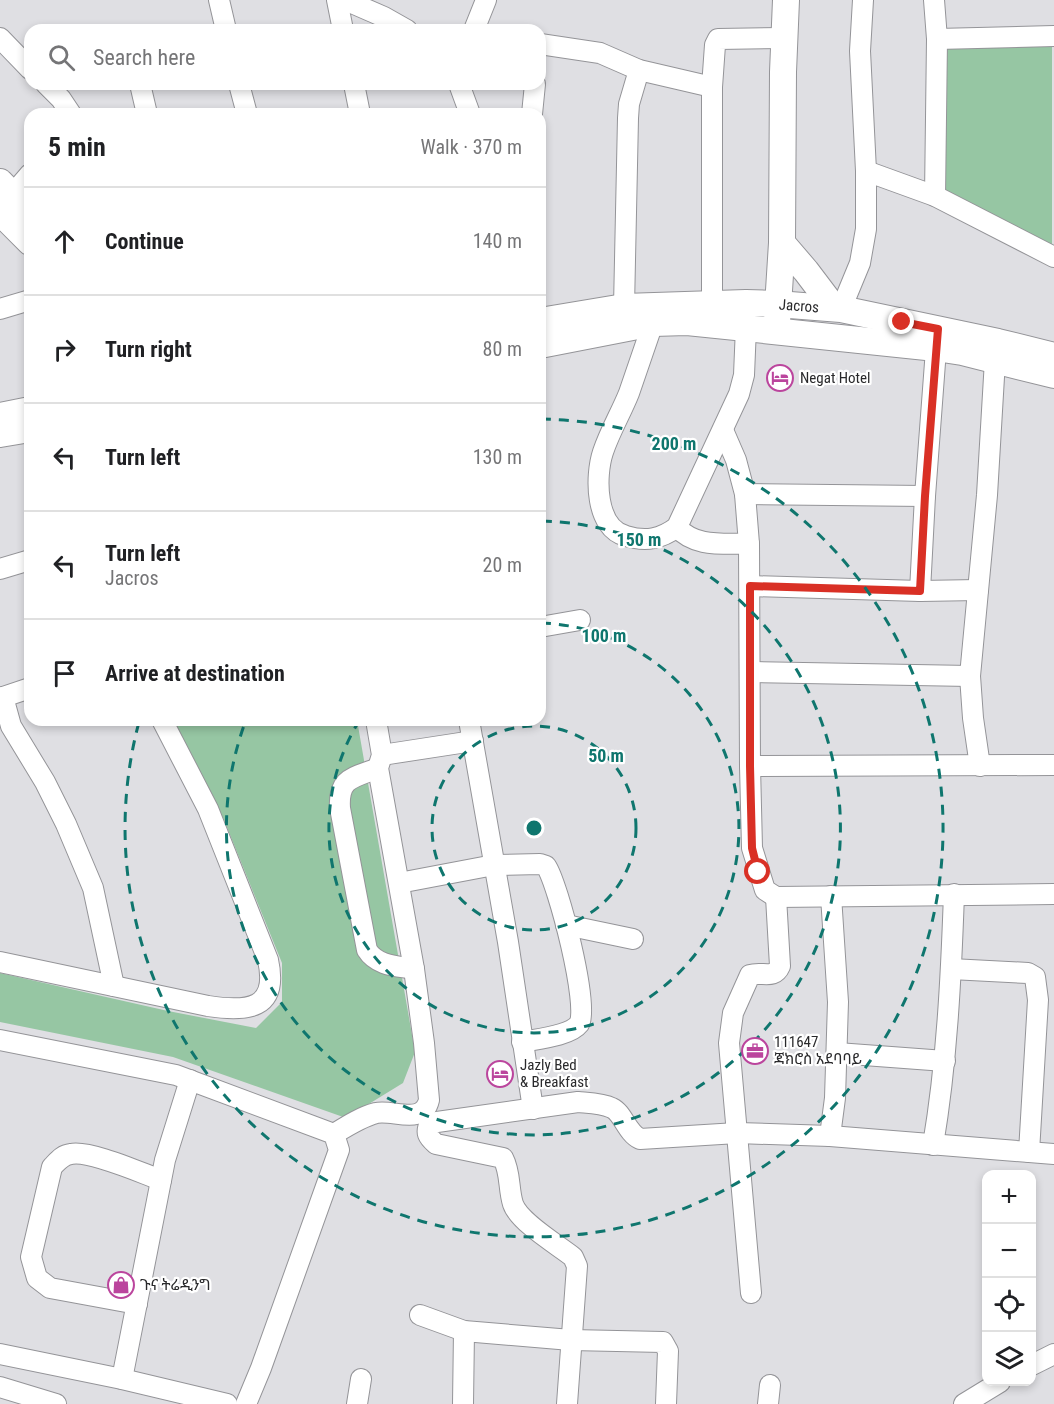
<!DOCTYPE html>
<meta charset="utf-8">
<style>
body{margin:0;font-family:"Roboto Condensed","Noto Sans Ethiopic",sans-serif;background:#f6f6f6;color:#202124}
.controls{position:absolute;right:18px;bottom:18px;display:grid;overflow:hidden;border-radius:12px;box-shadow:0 3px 9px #0003}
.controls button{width:54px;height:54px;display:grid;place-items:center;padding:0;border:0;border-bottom:2px solid #e0e0e0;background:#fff;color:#202124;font:30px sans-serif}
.stop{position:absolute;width:18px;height:18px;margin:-14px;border:4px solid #d93025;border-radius:50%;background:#fff}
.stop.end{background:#d93025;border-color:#fff;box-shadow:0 2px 6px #0008}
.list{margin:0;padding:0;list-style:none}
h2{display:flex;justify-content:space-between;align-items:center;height:78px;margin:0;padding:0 24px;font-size:26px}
h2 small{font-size:20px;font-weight:400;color:#757577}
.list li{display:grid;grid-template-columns:39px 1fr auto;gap:18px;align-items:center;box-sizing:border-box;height:108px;padding:0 24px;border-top:2px solid #e0e0e0}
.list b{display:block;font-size:22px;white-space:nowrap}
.list p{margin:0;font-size:20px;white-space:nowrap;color:#757577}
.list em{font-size:20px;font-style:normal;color:#757577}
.icon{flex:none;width:33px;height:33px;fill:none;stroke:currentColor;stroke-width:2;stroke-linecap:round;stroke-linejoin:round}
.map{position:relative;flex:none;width:1054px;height:1404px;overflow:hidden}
.search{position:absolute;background:#fff;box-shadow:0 3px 9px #0003;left:24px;top:24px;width:522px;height:66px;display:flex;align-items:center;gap:15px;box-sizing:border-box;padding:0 21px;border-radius:18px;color:#757577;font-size:22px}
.panel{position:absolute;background:#fff;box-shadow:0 3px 9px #0003;left:24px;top:108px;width:522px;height:618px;border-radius:18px}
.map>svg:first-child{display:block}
.green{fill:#96c6a3}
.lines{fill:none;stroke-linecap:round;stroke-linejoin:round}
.minor-casing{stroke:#949498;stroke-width:22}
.major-casing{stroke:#949498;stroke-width:28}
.minor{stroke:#fff;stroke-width:20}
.major{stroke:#fff;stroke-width:26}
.route{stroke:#d93025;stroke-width:8}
.ring{fill:none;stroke:#0f766e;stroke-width:3;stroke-dasharray:10 8}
.labels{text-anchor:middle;stroke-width:4.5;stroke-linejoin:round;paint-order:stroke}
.street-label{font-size:15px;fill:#29292b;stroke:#fff}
.poi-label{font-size:15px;fill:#29292b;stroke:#fff;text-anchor:start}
.centre{fill:#0f766e;stroke:#fff;stroke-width:3}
.ring-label{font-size:18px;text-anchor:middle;font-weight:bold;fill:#0f766e;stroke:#fff;stroke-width:4.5;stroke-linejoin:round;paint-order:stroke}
</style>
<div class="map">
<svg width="1054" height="1404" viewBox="0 0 1054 1404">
<rect width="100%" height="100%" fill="#dfdfe3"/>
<!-- green -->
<g class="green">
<polygon points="940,44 1052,44 1052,252 940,198"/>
<polygon points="171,720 357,720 415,1052 403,1083 346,1118 173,1057 0,1022 0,973 168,1011 256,1028 282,1002 282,963 224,820"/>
</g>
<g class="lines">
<defs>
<g id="minor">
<polyline points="219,0 226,30"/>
<polyline points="337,0 343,30"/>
<polyline points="345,0 384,17 407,30"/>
<polyline points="934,0 937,39 935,196"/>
<polyline points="474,30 486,0"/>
<polyline points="0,38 30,69"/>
<polyline points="937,39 1054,36"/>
<polyline points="540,44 600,53 639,70 712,87"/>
<polyline points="46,84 61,99 71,114"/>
<polyline points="140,84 147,114"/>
<polyline points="239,84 247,114"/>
<polyline points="354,84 360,114"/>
<polyline points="459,84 470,114"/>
<polyline points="532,114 535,84"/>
<polyline points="866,171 935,196 1054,257"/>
<polyline points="12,195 30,174"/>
<polyline points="712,304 712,87 715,45 718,39 784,38"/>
<polyline points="624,307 628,118 629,104 639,70"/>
<polyline points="0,309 30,300"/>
<polyline points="841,309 860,263 866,229 866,171 860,51 863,0"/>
<path d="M653,323c-8,23 -16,47 -24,70 -8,20 -19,38 -26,59 -8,24 -8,76 23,84 20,6 35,3 51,-9l62,-133 5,-19 2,-48"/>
<polyline points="723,430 736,460 745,494 749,544 750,766 752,848 765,890 776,897 1054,894"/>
<polyline points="745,494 925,496"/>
<path d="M677,527c18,21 47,16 72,17"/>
<polyline points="0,569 30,560"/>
<polyline points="750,586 920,591 978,590"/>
<polyline points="920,591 925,496 937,336"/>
<polyline points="540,627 580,620"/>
<polyline points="750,672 970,676"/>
<polyline points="3,697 11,726 45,782 66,824 93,888 114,986"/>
<polyline points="0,698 30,688"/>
<polyline points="469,720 508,942 533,1109"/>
<polyline points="382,755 473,741"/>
<polyline points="750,766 1054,765"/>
<polyline points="980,766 973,718 970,676 987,495 995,360"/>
<path d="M378,768c-24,10 -40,9 -38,40l27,142c10,16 30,16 47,19"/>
<path d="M399,883l95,-18 46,-1 6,2c12,17 44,142 33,158 -9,12 -43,15 -57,18"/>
<polyline points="566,925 633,939"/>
<path d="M0,962l208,44c39,6 71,4 60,-46l-60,-151 -46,-89"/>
<polyline points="951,969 1028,973 1035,977 1038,1000 1029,1152"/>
<polyline points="0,1040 176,1075 334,1134 339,1150 261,1368 246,1404"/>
<polyline points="837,1053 945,1061"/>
<path d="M334,1134c13,-8 27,-17 42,-21 17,-4 47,13 53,-13l-5,-57 -10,-74 -36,-201 4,-13 -6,-35"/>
<polyline points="830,1136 835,1098 838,1002 831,896"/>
<path d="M933,1145c14,-83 18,-167 21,-251"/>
<path d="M751,1293l-22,-250 4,-30 17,-38c12,-4 24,5 30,-9l-4,-69"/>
<path d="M137,1304l-87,-16 -13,-10 -6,-21 21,-90c6,-6 10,-12 19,-13 19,-4 70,19 90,26"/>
<polyline points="420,1315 464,1331 571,1340 663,1342 668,1351 666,1404"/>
<polyline points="0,1354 122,1379 227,1404"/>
<polyline points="1032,1365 1054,1354"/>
<polyline points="122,1379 165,1160 190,1080"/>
<polyline points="0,1387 56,1404"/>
<polyline points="357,1404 361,1379"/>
<polyline points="463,1404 464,1331"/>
<path d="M567,1404l10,-138 -4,-9c-15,-12 -54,-35 -60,-53 -5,-16 -2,-31 -10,-46l-67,-14c-8,-7 -11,-11 -6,-21l148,-21c11,1 24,1 34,6 11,5 15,25 28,31l97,-6 93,3 224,18"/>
<polyline points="768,1404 770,1385"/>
<polyline points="964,1404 1000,1382"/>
</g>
<g id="major">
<polyline points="0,182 30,213"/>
<polyline points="0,212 30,242"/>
<polyline points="782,243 806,271 834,308"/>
<polyline points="540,321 624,307 746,303 777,304 841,309 998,342 1054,356"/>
<polyline points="777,322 782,243 783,72 786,0"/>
<polyline points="540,345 653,323 687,322 936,348 962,352 1054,375"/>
<polyline points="0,416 30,410"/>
<polyline points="0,434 30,429"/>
</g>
</defs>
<!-- minor casing -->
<use href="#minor" class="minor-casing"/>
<!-- major casing -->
<use href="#major" class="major-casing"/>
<!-- minor -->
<use href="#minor" class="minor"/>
<!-- major -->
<use href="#major" class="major"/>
</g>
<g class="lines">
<!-- route -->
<polyline class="route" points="758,872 752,848 750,766 750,586 920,591 925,496 938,329 902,322"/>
</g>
<!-- distance rings -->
<g class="ring">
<circle cx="534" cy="828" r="102"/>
<path d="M541 623A205 205 0 1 1 359 721"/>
<path d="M542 521A307 307 0 1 1 246 720"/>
<path d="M541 419A409 409 0 1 1 139 722"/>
</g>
<!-- icons -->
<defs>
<symbol id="hotel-ring" viewBox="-11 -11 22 22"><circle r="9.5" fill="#fff" stroke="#bb459d" stroke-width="1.5"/><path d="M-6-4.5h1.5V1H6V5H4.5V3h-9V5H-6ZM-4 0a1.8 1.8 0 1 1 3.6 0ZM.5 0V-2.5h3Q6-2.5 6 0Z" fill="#bb459d"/></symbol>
<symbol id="office-ring" viewBox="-11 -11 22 22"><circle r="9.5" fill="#fff" stroke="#bb459d" stroke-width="1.5"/><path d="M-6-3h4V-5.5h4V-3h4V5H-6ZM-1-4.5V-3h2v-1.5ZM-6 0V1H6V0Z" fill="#bb459d"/></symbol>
<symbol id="shop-ring" viewBox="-11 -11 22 22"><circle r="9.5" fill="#fff" stroke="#bb459d" stroke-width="1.5"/><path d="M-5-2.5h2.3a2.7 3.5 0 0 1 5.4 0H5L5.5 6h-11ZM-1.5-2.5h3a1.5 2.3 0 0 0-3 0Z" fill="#bb459d"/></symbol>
</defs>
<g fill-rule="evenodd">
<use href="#hotel-ring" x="765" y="363" width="30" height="30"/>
<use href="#office-ring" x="740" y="1036" width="30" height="30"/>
<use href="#hotel-ring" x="485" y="1059" width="30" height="30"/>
<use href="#shop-ring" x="106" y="1270" width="30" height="30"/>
</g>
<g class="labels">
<!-- street labels -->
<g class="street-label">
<text transform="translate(799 306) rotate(4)" y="5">Jacros</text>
</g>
<!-- poi labels -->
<g class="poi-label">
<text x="800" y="383">Negat Hotel</text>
<text x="774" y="1047">111647<tspan x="774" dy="17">ጃክሮስ አደባባይ</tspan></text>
<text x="520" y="1070">Jazly Bed<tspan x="520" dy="17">&amp; Breakfast</tspan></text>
<text x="140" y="1290">ጉና ትሬዲንግ</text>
</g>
</g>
<circle cx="534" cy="828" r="9" class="centre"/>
<g class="ring-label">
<text x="674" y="450">200 m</text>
<text x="639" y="546">150 m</text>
<text x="604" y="642">100 m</text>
<text x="606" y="762">50 m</text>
</g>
</svg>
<div class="controls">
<button>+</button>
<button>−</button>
<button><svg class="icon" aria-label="locate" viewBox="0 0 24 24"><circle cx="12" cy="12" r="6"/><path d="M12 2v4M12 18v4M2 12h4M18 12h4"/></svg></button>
<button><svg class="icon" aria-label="layers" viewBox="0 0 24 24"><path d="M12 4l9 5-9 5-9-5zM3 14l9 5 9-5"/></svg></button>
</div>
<div class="stop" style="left:758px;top:872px"></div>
<div class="stop end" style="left:902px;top:322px"></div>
<div class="search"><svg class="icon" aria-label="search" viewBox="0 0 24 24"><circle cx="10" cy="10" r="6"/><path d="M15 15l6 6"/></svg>Search here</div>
<section class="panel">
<h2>5 min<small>Walk · 370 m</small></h2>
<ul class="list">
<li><svg class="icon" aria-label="ahead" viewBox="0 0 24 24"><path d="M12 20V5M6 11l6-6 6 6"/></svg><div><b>Continue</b></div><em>140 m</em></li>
<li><svg class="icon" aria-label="right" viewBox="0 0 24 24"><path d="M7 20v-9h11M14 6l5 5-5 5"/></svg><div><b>Turn right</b></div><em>80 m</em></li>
<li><svg class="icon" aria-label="left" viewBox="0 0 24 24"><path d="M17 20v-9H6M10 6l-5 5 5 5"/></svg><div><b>Turn left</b></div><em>130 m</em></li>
<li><svg class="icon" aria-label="left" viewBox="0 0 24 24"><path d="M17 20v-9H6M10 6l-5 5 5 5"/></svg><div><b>Turn left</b><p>Jacros</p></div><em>20 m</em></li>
<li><svg class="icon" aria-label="arrive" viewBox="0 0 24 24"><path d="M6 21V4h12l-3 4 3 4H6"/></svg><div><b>Arrive at destination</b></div></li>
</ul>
</section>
</div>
